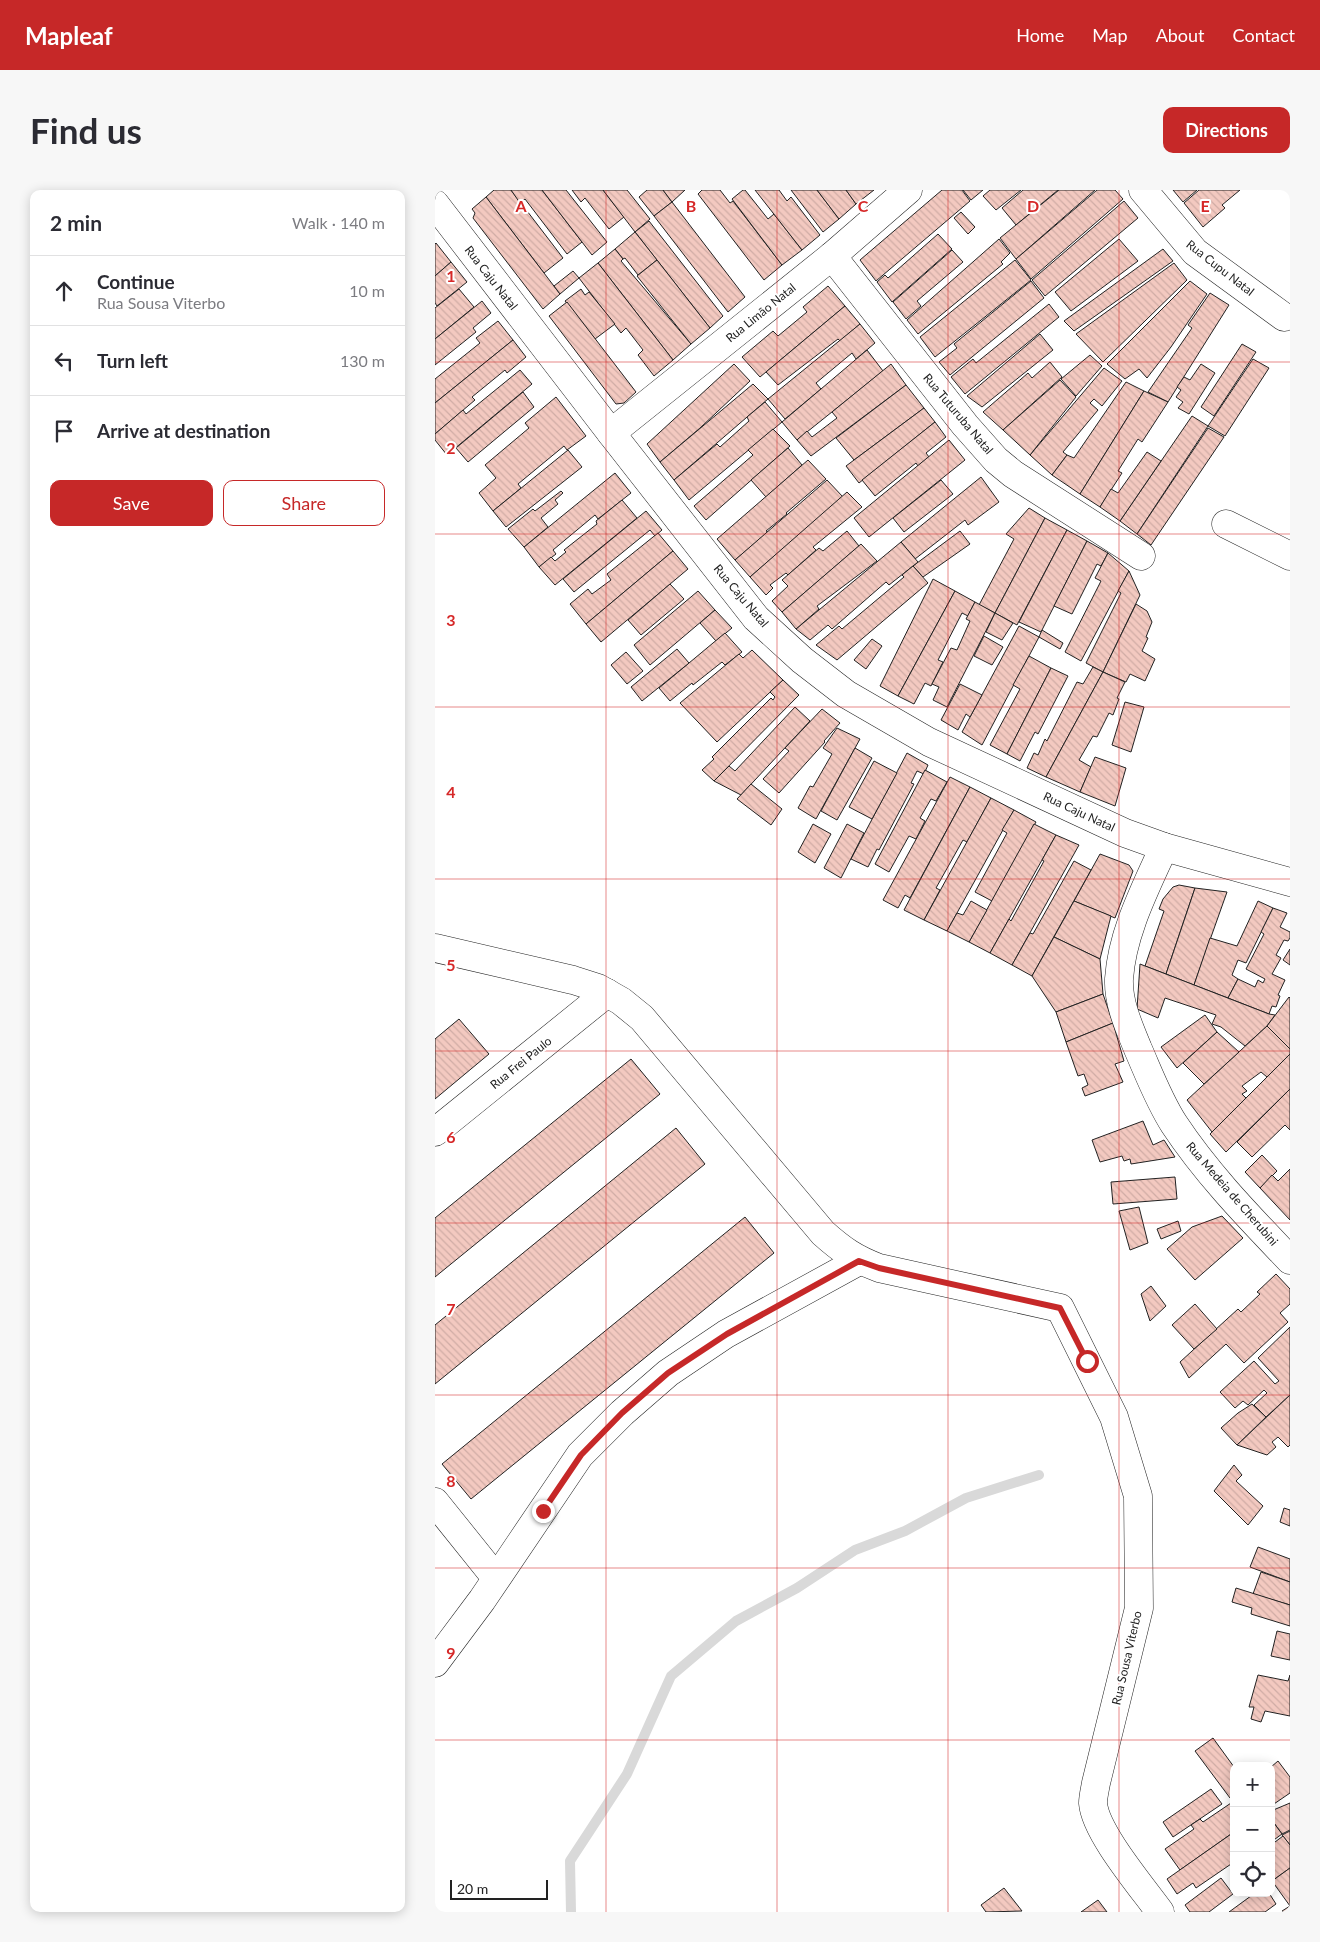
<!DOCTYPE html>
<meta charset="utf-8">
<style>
body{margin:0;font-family:Lato,sans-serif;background:#f7f7f7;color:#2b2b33}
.controls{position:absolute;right:15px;bottom:15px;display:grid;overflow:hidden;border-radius:10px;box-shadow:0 2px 12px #0003}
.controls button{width:45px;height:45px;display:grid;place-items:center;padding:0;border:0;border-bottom:1px solid #e1e1e2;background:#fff;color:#2b2b33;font:25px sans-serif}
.scale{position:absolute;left:15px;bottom:12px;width:98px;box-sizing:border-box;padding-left:5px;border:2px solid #222;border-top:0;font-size:14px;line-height:18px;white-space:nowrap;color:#222;-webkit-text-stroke:4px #fff;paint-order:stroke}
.stop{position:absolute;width:15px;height:15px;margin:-11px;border:4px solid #c62828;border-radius:50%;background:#fff}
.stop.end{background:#c62828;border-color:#fff;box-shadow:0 1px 5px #0008}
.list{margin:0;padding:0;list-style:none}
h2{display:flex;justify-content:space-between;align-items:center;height:65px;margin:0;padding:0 20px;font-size:21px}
h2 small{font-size:16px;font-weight:400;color:#7c7c81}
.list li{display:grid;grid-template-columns:32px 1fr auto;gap:15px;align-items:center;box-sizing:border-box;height:70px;padding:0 20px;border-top:1px solid #e1e1e2}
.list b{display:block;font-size:19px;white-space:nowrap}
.list p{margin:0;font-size:16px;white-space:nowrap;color:#7c7c81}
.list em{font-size:16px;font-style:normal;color:#7c7c81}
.actions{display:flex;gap:10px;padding:15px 20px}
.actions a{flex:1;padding:11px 0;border:1px solid #c62828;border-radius:10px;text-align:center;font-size:18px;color:#c62828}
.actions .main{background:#c62828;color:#fff}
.icon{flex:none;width:28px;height:28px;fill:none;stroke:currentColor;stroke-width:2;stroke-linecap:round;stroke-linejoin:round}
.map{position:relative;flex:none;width:855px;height:1722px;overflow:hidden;border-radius:10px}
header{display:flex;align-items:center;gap:30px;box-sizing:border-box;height:70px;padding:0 25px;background:#c62828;color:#fff}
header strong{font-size:24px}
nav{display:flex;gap:28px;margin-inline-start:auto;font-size:18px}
.intro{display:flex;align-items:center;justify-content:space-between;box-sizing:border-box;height:120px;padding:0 30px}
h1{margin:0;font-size:35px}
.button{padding:12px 22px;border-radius:10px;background:#c62828;color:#fff;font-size:18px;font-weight:700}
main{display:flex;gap:30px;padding:0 30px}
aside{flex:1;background:#fff;border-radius:10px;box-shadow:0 2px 12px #0003}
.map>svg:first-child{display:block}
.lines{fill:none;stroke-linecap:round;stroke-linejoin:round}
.stream{stroke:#d9d9d9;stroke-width:10}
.building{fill:url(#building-back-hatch);stroke:#222}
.minor-casing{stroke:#222;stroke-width:29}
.minor{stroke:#fff;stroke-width:28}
.route{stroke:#c62828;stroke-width:6}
.grid{fill:none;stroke:#d62828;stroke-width:1;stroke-opacity:0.55}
.labels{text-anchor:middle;stroke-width:4;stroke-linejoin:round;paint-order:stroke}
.street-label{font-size:12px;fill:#222;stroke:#fff}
.grid-label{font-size:16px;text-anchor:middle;font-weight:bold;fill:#d62828;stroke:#fff;stroke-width:4;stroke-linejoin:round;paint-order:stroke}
</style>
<header>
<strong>Mapleaf</strong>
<nav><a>Home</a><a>Map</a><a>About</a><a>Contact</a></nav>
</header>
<div class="intro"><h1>Find us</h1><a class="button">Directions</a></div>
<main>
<aside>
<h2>2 min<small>Walk · 140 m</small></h2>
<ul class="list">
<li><svg class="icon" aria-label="ahead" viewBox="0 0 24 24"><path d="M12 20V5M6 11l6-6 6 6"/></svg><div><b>Continue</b><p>Rua Sousa Viterbo</p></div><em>10 m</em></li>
<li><svg class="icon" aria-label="left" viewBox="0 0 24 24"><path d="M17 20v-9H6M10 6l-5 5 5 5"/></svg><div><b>Turn left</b></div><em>130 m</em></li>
<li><svg class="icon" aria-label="arrive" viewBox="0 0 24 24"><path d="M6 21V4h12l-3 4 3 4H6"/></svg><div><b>Arrive at destination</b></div></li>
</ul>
<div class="actions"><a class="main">Save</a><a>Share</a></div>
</aside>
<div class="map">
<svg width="855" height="1722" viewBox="0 0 855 1722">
<defs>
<pattern id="building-back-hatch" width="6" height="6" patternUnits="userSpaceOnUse" patternTransform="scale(1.25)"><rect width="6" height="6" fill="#f3c9c0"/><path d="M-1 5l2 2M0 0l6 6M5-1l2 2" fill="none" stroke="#d0aca5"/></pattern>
</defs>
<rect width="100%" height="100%" fill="#fff"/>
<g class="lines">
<!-- stream -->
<polyline class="stream" points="136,1722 135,1671 192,1584 236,1486 301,1431 362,1398 420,1360 470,1341 531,1308 604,1285"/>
</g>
<!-- building -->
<g class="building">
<polygon points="59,0 76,0 128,68 109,83 51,7"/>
<polygon points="76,0 107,0 147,52 132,64 90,9 85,13"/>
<polygon points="107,0 131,0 172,52 157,65"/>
<polygon points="137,0 168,0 189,27 174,39 150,8 146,12"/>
<polygon points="168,0 192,0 215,29 200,42"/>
<polygon points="212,0 228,0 237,12 219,26 204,7"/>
<polygon points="228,0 250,0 237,12"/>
<polygon points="267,0 285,0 295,13 298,11 347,75 329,90 263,4"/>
<polygon points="308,0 310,0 333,29 339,24 367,60 347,75 297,9"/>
<polygon points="320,0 344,0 352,11 356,7 385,45 367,60"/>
<polygon points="356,0 382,0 404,29 388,42"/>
<polygon points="382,0 411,0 421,14 404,29"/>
<polygon points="411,0 439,0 421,14"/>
<polygon points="507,0 527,0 535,11 441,91 425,70"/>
<polygon points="528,0 548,0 536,10"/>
<polygon points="555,0 586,0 561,20 548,6"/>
<polygon points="588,0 623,0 581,35 567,18"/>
<polygon points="624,0 660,0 581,69 565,48"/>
<polygon points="662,0 680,0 688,9 596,89 581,69"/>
<polygon points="738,0 762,0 748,12"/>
<polygon points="764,0 805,0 787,15 790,18 768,37 749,13"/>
<polygon points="51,7 125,104 108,119 38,28 40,23 37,19"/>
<polygon points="689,11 703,28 610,106 597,90"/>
<polygon points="237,12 310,107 293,122 219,26"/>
<polygon points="526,22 540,37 533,44 519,28"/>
<polygon points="214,31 288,126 275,138 200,42"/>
<polygon points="200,42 222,70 203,85 190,68 188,69 180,59"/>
<polygon points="503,44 517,59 457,112 442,92 450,85 453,88"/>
<polygon points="564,49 575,63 566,72 568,74 483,144 472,130"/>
<polygon points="684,49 703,71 636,121 620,102"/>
<polygon points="1,53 16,72 0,86 0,54"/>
<polygon points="180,59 188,69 186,71 256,154 238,170 163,73"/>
<polygon points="728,59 738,71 639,141 629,131"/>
<polygon points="517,60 528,72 482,111 486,116 471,129 458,112"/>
<polygon points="222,70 275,138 256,154 202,86"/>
<polygon points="580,70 596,90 500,167 485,147"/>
<polygon points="16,72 32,92 2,116 0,113 0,86"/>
<polygon points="163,73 238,170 219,186 203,165 208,160 191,138 186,143 144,88"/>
<polygon points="739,73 752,90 668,172 641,144"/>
<polygon points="138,81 144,88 125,104 119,96"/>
<polygon points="596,91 609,108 515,185 504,172 522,158 519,154"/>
<polygon points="755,91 772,104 736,157 712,188 704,179 690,189 672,174"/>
<polygon points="393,96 410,116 325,187 307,167 338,141 343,146 372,122 368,117"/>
<polygon points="24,99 39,117 0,149 0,118"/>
<polygon points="146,99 150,105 154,102 180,134 160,149 130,111"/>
<polygon points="775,103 794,115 733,212 713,202 757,138 753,135"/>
<polygon points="47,111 56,123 38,138 41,142 0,175 0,149"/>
<polygon points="132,112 201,202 189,213 181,214 114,126"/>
<polygon points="614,114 624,127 530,204 516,187 538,169 541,173"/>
<polygon points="410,116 425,134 405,151 403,149 343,195 331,182"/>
<polygon points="63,131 78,150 0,213 0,189 45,153 41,148"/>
<polygon points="425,134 440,153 421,169 417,163 381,193 386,199 350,229 333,209"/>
<polygon points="605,144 618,160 547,217 532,206"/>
<polygon points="78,150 91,167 72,183 70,180 37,207 40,210 0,244 0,213"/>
<polygon points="807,154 821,162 779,226 766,217"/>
<polygon points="432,160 448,181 362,250 347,232"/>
<polygon points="655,165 667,176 641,206 626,189"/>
<polygon points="818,169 834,178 790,246 773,236"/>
<polygon points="615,172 627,187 568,240 548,222 593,183 597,188"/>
<polygon points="299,174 315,191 265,238 225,272 212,254"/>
<polygon points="456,174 471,195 376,266 362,250 372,241 377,247 402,228 397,222"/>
<polygon points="766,174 780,183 754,224 743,218 748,212 741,207 746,200 742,197 749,187 755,190"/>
<polygon points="669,178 687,191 667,216 659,209 655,213 663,220 628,262 632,265 617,285 595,265"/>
<polygon points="85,180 97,194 12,265 0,250 0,244 28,220 31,224"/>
<polygon points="625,190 641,207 595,265 568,240"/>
<polygon points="691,192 709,201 645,304 617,285 632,265 639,268"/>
<polygon points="318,194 333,209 239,290 225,272"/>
<polygon points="471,195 489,218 419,270 401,248"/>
<polygon points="709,201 733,212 707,252 703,249 683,281 687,283 665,317 645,304"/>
<polygon points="88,202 99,217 33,272 21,258"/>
<polygon points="121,207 151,246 132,260 129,256 83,294 86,298 58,321 44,303 61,288 50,275 94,238 90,233"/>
<polygon points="330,212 347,232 254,310 239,290 282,254 285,257 314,231 312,227"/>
<polygon points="489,218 500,232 424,293 411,276"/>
<polygon points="757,226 773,236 702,344 685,331"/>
<polygon points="500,232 511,247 491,263 494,267 483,276 481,273 440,306 427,290"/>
<polygon points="773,238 789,247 716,355 702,344"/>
<polygon points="338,239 355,256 271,330 259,316 318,265 313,260"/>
<polygon points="514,250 530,270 434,347 419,328"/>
<polygon points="353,258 367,275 331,307 316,290"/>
<polygon points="133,260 147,277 71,337 58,321"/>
<polygon points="712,262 726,271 685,331 665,317 676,299 683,303"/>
<polygon points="373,270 391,289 351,323 352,324 331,341 333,342 300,370 282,349"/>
<polygon points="180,283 196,303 163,329 160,325 118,360 121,364 104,377 89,357"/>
<polygon points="546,287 564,312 533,335 530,330 480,369 466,352"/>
<polygon points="392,290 408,307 315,387 300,370"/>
<polygon points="506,290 518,304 469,342 458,328"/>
<polygon points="126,301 128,303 120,310 123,314 106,328 113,337 89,357 73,339 98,319 100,321"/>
<polygon points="412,302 427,317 378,357 381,360 353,385 351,383 335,395 338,398 331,405 315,387"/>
<polygon points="187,310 202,328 120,395 104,377 116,367 120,371 131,362 129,360 162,334 161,331"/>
<polygon points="594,318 610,328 560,423 544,415 579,349 571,344"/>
<polygon points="211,321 227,340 220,346 215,340 139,402 128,389"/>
<polygon points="610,328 632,340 582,435 560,423"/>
<polygon points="632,340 652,351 606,442 584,432"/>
<polygon points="412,341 424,356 347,422 337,411 353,396 347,390 384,358 388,361"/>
<polygon points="525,341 535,354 488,387 478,376"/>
<polygon points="223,343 238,361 151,434 135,414 153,399 157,404 176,390 172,384"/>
<polygon points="652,351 673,363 666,376 662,374 637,424 619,416"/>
<polygon points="466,352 483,372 454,395 451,392 397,439 393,435 375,450 361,439"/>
<polygon points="426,354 442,371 382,416 384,419 361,439 347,422"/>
<polygon points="238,361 253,379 166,452 151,434"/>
<polygon points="673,363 694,381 646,471 630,462 666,391 660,388"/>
<polygon points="478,376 493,393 402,470 381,455 404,436 407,439 469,387 467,385"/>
<polygon points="694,381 705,405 668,482 651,473 686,403 683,401"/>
<polygon points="498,389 520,401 463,506 445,496"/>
<polygon points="235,394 249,409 206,445 193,430"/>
<polygon points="263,401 280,420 215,475 199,455"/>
<polygon points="520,401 540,412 533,426 527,423 503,470 508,472 496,496 490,493 479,514 463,506"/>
<polygon points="540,412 560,423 512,517 498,510 504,497 497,494 516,458 522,460 535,431 531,429"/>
<polygon points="701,414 712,421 717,432 711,447 713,448 707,461 720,469 710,491 695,484 691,492 668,482"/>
<polygon points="280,420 297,438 281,451 265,433"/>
<polygon points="560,423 578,433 567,450 551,442"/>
<polygon points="584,436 604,447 547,555 527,542"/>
<polygon points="607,440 628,453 625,459 604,447"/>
<polygon points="290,443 307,462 290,475 287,472 258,495 257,493 235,511 224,498"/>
<polygon points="549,446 568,457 557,475 539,466"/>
<polygon points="437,449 447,456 431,479 419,470"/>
<polygon points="242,459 254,473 207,511 196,497"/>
<polygon points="317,460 348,490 282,552 245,513 304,464 308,468"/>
<polygon points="191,462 208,481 192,494 176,475"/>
<polygon points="594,466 616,478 572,564 555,555 585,499 578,495"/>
<polygon points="658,477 668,482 611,587 592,578 599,563 603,565 610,549 612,551 642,492 648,494"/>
<polygon points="616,478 633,486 603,544 600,542 585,571 572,564"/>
<polygon points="668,482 690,492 682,508 684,509 678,525 674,523 662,547 658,546 644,570 656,577 645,602 611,587"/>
<polygon points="348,490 364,505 279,591 267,580 279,569 277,567 336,508 338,510 340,507 335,502"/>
<polygon points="525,494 547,505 535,527 531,524 523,540 506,530"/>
<polygon points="690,512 709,517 696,562 677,555"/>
<polygon points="360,517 375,531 306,605 279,591 294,576 300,581"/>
<polygon points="387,519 405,533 389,551 390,552 344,603 328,589 354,561 350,558"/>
<polygon points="402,538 425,549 381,629 363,618 375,596 378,597 397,564 388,558"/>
<polygon points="420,558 437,568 402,630 386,621"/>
<polygon points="472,563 493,575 489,584 482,581 476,593 479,594 444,660 442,659 433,677 416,669"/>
<polygon points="660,567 691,578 680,616 645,602"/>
<polygon points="439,571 462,583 437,629 414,617"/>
<polygon points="490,580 512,592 501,611 496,609 485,628 490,631 481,649 474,646 454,682 440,674"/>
<polygon points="515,587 535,597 475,708 470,705 463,718 448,710"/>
<polygon points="316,594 347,619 336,635 302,609"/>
<polygon points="535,597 556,608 532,652 528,650 501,698 505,700 489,730 469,720"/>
<polygon points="556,608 579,620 512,741 489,730"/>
<polygon points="579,620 601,632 557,711 540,702 572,643 567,640"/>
<polygon points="378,634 396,644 380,673 363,662"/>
<polygon points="412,634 429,643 406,688 389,678"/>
<polygon points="599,634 621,645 555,763 534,752"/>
<polygon points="621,645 644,655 577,775 555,763 574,729 576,731 609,671 607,670"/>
<polygon points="665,664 694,675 698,681 680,728 639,711"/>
<polygon points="639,671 656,680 597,786 577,775 595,743 598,744"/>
<polygon points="744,695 760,698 731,784 710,776 729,721 724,719 728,709 738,697"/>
<polygon points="760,698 792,702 759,795 731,784"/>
<polygon points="536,711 552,720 534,752 512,741 522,723 528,725"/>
<polygon points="639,711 676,726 665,769 619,747"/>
<polygon points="823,711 838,718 811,773 803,770 797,785 803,789 793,808 759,795 775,748 802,756"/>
<polygon points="838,718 852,723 845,737 855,742 855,748 853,751 849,750 841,765 846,768 837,784 850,790 843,805 845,806 841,817 837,816 834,824 793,808 803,789 820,797 823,790 828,793 830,789 811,779 829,744 826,742"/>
<polygon points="619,747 665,769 668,804 621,822 597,786"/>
<polygon points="855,759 855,775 848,770"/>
<polygon points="705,774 834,824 840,825 832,836 810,856 786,837 777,834 781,825 730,808 723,828 702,819"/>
<polygon points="668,804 678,833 631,852 621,822"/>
<polygon points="854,807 855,808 855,859 832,836"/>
<polygon points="770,825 782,842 742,878 726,857"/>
<polygon points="24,829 54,864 0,909 0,849"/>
<polygon points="678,833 689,871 680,874 688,892 650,906 647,898 653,895 649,884 643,886 631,852"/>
<polygon points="832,836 855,859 855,864 832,887 826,882 807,896 812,901 807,904 811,908 777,942 752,910"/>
<polygon points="782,842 804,862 769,894 748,873"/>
<polygon points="855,864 855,899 791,962 775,944"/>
<polygon points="196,869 225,904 0,1087 0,1028"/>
<polygon points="855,899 855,940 850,935 817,967 802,952"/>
<polygon points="708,931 718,955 729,950 740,967 696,974 695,969 689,971 687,966 665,972 657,950"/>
<polygon points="241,938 270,974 0,1194 0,1135"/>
<polygon points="827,965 842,981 825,998 810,982"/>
<polygon points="855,979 855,1030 825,998 837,985 843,991"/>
<polygon points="740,987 742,1009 678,1014 676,992"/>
<polygon points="704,1017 713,1053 695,1060 684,1021"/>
<polygon points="787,1026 808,1048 760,1090 732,1059 757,1037"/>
<polygon points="310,1027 339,1063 36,1309 7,1274"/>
<polygon points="743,1031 746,1041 726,1049 722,1039"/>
<polygon points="841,1084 855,1099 855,1114 845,1123 853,1132 809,1173 791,1154 754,1188 745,1172 803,1119 806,1122 825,1104 822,1102"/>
<polygon points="716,1096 731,1116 715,1131 706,1104"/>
<polygon points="760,1114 782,1139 759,1159 737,1135"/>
<polygon points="855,1137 855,1205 831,1227 819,1215 832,1203 829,1200 813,1215 808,1211 800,1218 785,1202 819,1171 840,1194 844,1191 823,1168"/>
<polygon points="855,1205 855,1255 853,1257 843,1247 837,1252 841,1257 832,1265 802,1255"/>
<polygon points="817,1214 831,1227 802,1255 786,1238 803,1223"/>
<polygon points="799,1275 807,1285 801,1291 828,1316 813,1335 779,1301"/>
<polygon points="849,1318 855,1320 855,1336 845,1332"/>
<polygon points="823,1357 855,1369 855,1392 815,1377"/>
<polygon points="826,1382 855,1392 855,1415 818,1404"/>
<polygon points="801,1398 855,1415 855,1436 816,1424 817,1418 797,1412"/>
<polygon points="842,1441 855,1444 855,1470 836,1466"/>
<polygon points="823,1485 853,1491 855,1485 855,1526 830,1521 826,1532 816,1529 819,1517 814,1517"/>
<polygon points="778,1548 799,1577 799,1606 795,1608 760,1561"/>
<polygon points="843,1571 855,1587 855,1603 836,1616 836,1577"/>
<polygon points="776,1599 787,1614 738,1647 728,1632"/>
<polygon points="799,1611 799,1642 745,1680 730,1659 759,1639 756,1635 765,1629 768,1632"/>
<polygon points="855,1613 855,1640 847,1644 836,1629 836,1621"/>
<polygon points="836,1629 847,1644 836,1652"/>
<polygon points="855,1641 855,1655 847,1645"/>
<polygon points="799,1642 799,1672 761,1698 758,1693 742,1704 732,1689"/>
<polygon points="848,1646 855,1655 855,1678 837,1691 836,1667 839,1666 836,1662 836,1655"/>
<polygon points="855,1678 855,1716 837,1691"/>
<polygon points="786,1688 798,1704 774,1722 755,1722 750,1715"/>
<polygon points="569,1698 587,1721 551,1722 546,1715"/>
<polygon points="820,1703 834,1703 841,1714 830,1722 794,1722"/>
<polygon points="663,1710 672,1722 646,1722"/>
<polygon points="855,1716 855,1722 848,1722 847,1721"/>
</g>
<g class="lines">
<defs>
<g id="minor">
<polyline points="708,0 760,62 849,127"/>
<polyline points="0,14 176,243 321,428 367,470 411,504 494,552 690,643 729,657 855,692"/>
<polyline points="397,66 530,235 561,270 578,284 706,366"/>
<polyline points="176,243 397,66 473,0"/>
<polyline points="791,334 855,366"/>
<path d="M729,657c-19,42 -42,86 -45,132 -1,24 10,48 19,70 11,25 21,52 36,75 33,50 75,93 116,136"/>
<path d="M0,758l138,32 25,8 23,13 21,17 181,215c19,17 32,26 56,35l181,40 54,109 24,79 1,112 -43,175c-1,6 -3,14 -3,20 2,29 49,84 67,109"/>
<polyline points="0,942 172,803"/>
<polyline points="0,1312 61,1388"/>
<polyline points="0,1473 47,1410 145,1265 187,1223 233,1183 291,1144 424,1071"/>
</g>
</defs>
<!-- minor casing -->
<use href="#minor" class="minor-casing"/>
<!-- minor -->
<use href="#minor" class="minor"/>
</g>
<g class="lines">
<!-- route -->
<polyline class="route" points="108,1321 146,1265 187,1223 233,1183 292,1144 424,1071 444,1078 625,1118 652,1171"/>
</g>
<!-- grid -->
<path class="grid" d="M171,0v1722M342,0v1722M513,0v1722M684,0v1722M0,172h855M0,344h855M0,517h855M0,689h855M0,861h855M0,1033h855M0,1205h855M0,1378h855M0,1550h855"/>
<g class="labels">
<!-- street labels -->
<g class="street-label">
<text transform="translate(785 78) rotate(38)" y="4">Rua Cupu Natal</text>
<text transform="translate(56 88) rotate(52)" y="4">Rua Caju Natal</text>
<text transform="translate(326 123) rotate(-39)" y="4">Rua Limão Natal</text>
<text transform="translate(523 224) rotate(50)" y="4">Rua Tuturuba Natal</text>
<text transform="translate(306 406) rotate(50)" y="4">Rua Caju Natal</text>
<text transform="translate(644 622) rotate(25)" y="4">Rua Caju Natal</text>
<text transform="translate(86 873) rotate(-39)" y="4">Rua Frei Paulo</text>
<text transform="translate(797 1004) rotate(49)" y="4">Rua Medeia de Cherubini</text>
<text transform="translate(692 1468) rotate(-77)" y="4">Rua Sousa Viterbo</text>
</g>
</g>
<g class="grid-label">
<text x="86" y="22">A</text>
<text x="256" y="22">B</text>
<text x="428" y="22">C</text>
<text x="598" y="22">D</text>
<text x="770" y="22">E</text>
<text x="16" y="92">1</text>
<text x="16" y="264">2</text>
<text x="16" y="436">3</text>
<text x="16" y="608">4</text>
<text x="16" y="781">5</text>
<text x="16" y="953">6</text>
<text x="16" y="1125">7</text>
<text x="16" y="1297">8</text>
<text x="16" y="1469">9</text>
</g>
</svg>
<div class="controls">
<button>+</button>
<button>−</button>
<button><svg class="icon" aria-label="locate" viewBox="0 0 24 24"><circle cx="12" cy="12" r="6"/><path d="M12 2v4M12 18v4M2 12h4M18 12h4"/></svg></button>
</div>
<div class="scale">20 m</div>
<div class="stop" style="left:652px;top:1171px"></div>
<div class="stop end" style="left:108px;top:1321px"></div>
</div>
</main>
